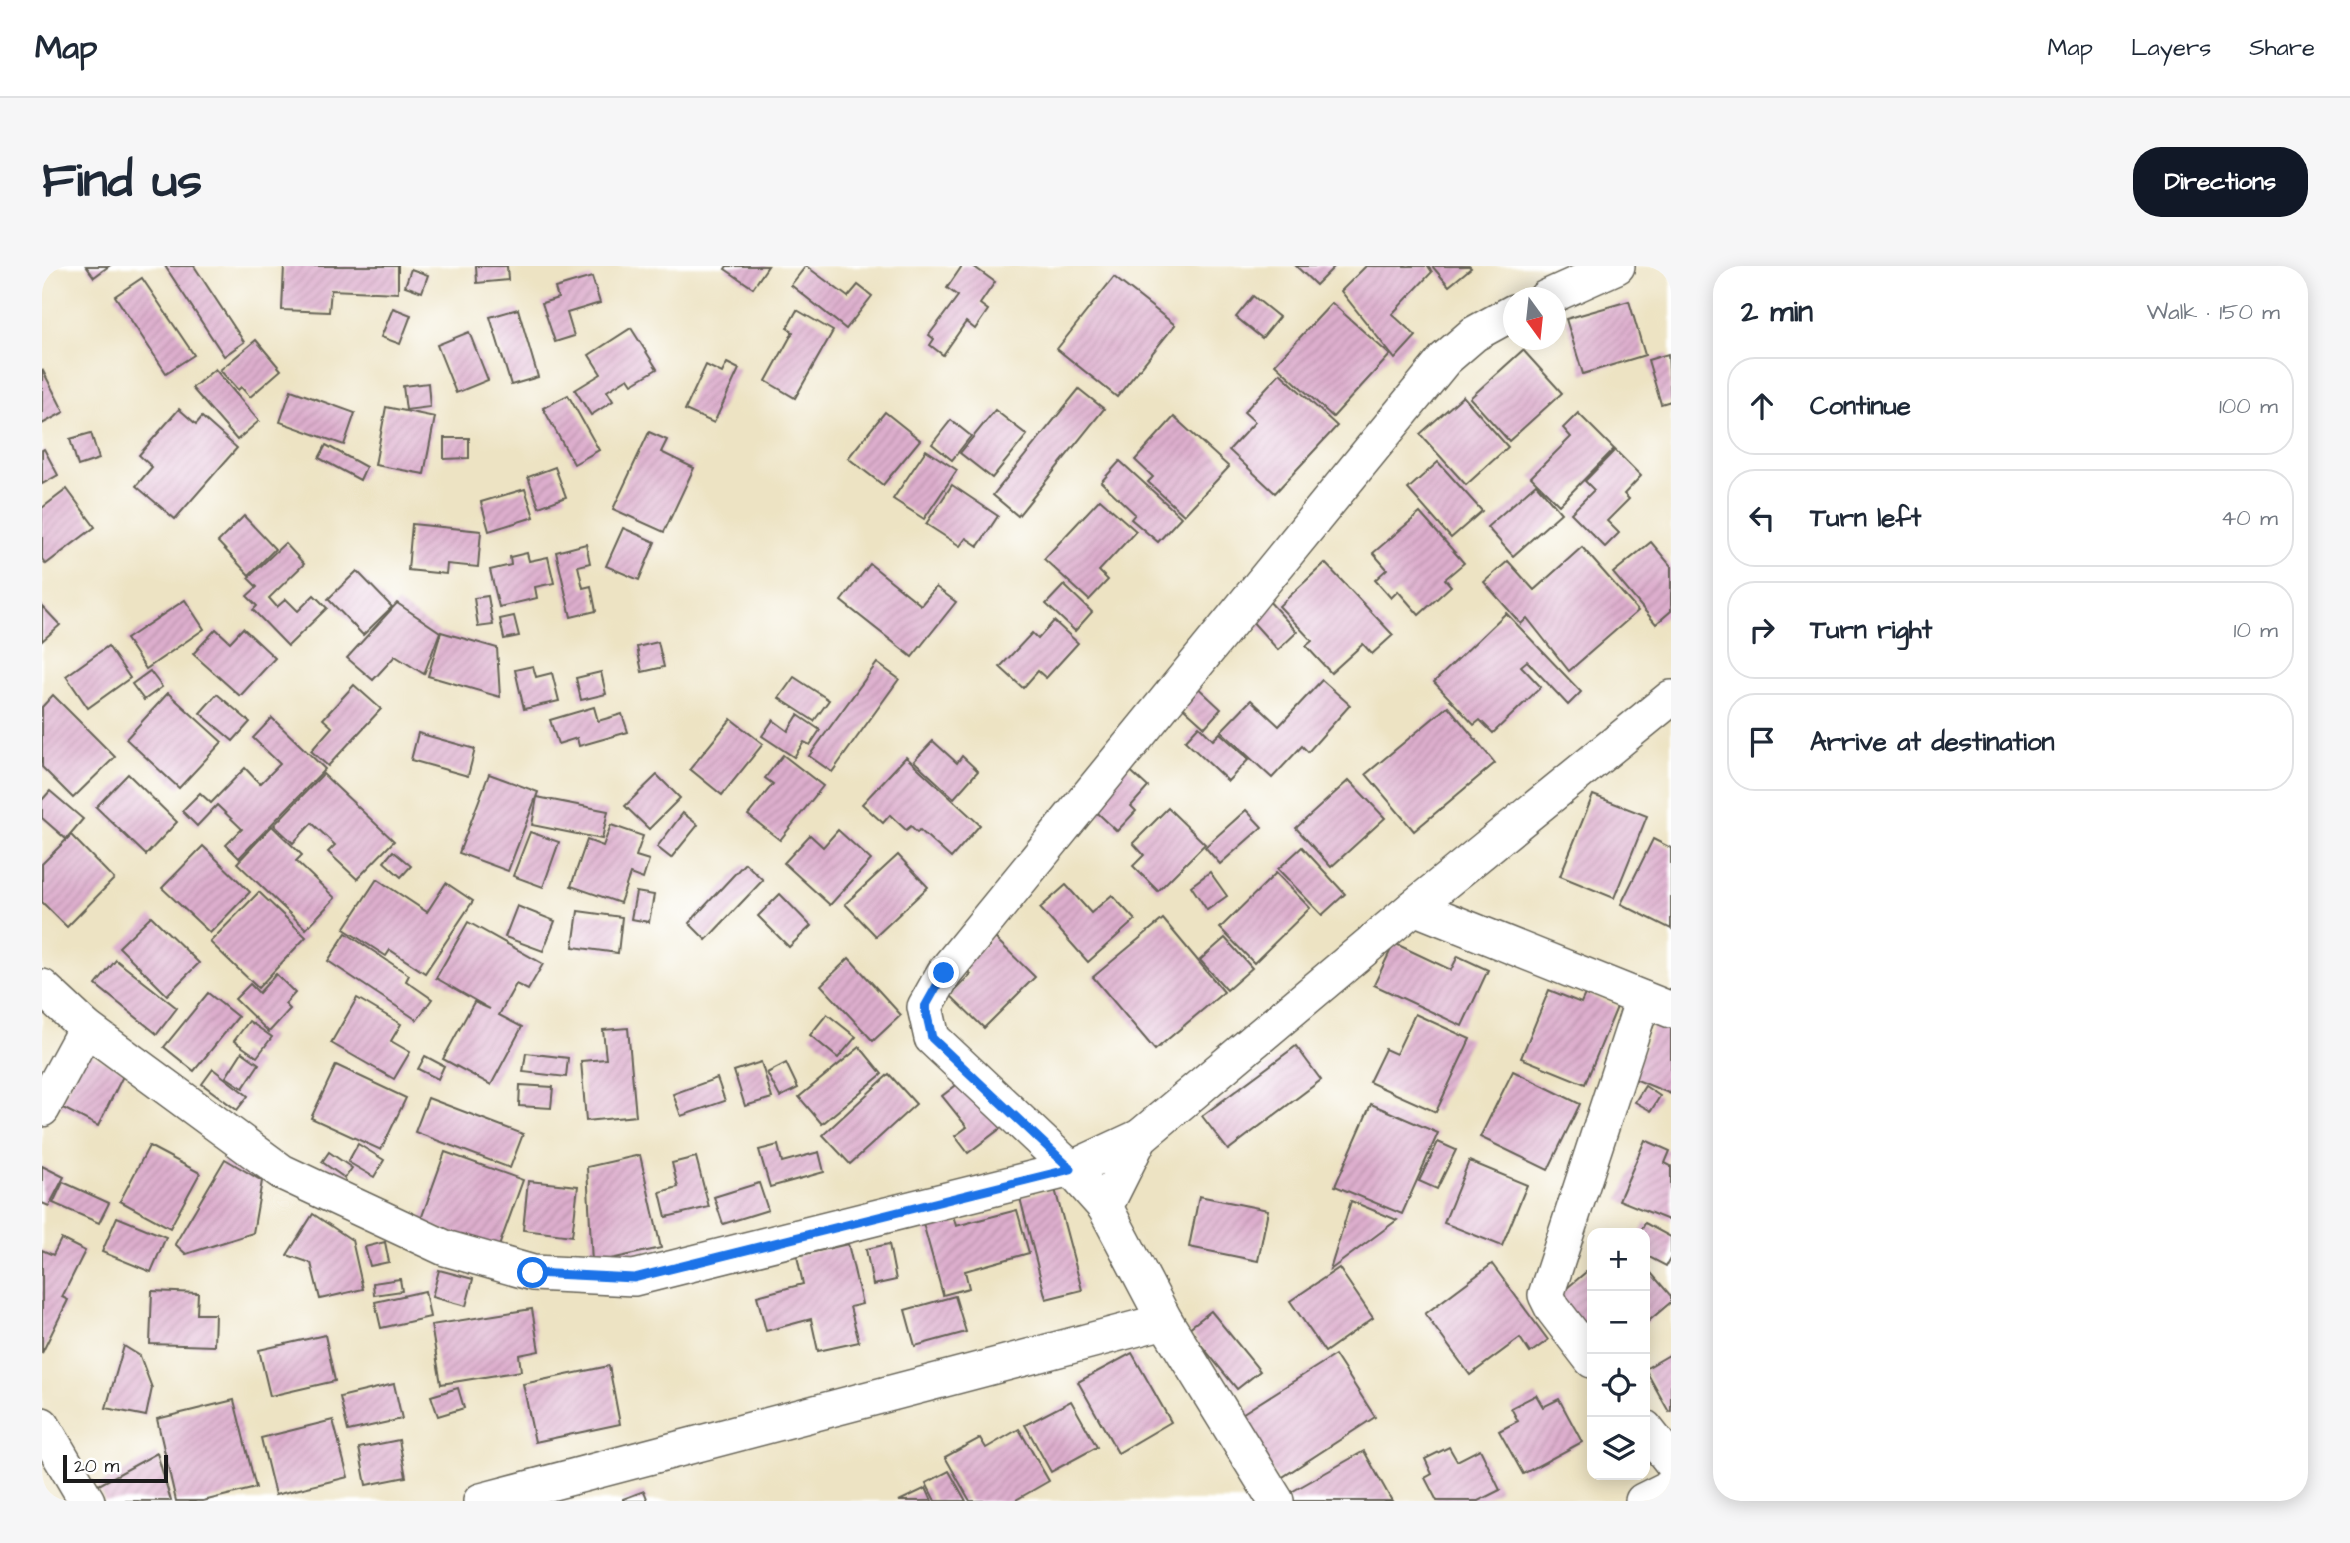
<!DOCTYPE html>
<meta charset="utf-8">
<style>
body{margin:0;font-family:"Architects Daughter",sans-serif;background:#f6f6f7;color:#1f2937}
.controls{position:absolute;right:21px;bottom:21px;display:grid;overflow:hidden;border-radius:14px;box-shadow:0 4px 18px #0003}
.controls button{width:63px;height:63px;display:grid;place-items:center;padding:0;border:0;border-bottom:2px solid #e0e1e3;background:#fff;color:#1f2937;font:35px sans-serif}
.compass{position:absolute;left:1461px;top:21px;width:63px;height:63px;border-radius:50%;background:#fff;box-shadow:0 4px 18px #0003;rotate:165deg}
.scale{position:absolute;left:21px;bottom:18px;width:105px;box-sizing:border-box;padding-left:7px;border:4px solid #1c1c1c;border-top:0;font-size:19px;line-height:24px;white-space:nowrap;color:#1c1c1c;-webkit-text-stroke:5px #fff;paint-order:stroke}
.stop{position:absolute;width:21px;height:21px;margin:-16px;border:5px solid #1a73e8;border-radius:50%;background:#fff}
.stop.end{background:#1a73e8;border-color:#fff;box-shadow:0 2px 7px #0008}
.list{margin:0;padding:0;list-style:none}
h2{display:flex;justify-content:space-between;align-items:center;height:91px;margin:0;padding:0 28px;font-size:30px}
h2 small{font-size:23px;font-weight:400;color:#747a83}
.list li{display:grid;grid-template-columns:46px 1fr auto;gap:21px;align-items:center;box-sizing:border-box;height:98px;margin:0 14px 14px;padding:0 14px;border:2px solid #e0e1e3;border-radius:28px}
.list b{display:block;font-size:26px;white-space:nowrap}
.list em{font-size:23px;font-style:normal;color:#747a83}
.icon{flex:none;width:38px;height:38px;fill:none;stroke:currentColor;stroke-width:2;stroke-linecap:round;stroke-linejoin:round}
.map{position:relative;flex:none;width:1629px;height:1235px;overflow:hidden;border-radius:28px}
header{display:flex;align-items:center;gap:42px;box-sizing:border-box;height:98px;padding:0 35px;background:#fff;border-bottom:2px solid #e0e1e3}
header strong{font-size:33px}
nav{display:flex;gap:38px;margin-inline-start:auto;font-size:24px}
.intro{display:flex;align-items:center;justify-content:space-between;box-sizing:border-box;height:168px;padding:0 42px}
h1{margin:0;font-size:49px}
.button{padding:18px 32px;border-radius:28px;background:#111827;color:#fff;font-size:24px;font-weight:700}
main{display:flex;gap:42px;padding:0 42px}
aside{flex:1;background:#fff;border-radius:28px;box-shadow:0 4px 18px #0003}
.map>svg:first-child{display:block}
.building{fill:url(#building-hatch)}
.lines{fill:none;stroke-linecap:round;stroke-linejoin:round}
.minor-casing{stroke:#656256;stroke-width:38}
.minor{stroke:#fff;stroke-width:35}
.route{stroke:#1a73e8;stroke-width:9}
</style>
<header>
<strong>Map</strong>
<nav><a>Map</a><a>Layers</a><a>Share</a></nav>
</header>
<div class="intro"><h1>Find us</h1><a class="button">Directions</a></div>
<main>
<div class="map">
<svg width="1629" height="1235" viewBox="0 0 1629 1235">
<defs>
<pattern id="building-hatch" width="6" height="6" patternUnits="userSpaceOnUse" patternTransform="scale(1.75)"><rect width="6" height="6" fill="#ddaecd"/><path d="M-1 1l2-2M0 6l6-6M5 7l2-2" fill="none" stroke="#bd95af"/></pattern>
</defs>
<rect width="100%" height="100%" fill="#fff"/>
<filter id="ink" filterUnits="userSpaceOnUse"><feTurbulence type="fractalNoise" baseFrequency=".0143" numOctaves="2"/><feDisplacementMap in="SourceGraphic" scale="14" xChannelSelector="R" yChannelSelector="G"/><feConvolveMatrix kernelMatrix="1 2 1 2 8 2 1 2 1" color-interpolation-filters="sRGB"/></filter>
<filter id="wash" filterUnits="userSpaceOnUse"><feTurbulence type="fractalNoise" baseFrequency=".00686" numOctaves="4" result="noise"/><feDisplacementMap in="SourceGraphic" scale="28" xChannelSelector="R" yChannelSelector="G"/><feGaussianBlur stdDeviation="1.57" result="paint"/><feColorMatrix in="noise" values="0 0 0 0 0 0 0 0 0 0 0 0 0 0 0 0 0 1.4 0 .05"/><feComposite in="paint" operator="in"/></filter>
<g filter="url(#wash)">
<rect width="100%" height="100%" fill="#ede3c3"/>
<g id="blocks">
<!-- building -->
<g class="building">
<polygon points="44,0 67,0 52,11"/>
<polygon points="123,0 152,0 202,76 182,90"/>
<polygon points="242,0 356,0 356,27 289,24 287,46 240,44"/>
<polygon points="434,0 465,0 466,14 435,17"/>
<polygon points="685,0 726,0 711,22 683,3"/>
<polygon points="764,0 806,31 816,19 830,30 804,63 749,19"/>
<polygon points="920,0 931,0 953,16 938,38 946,44 933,63 924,56 901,89 888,79 892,73 887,69 916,30 905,22"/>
<polygon points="1254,0 1293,0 1274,19"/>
<polygon points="1324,0 1386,0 1390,6 1350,48 1374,70 1353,93 1299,25"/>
<polygon points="1390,0 1427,0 1429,2 1407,20"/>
<polygon points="369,3 386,9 380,26 363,20"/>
<polygon points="550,11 558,37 525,47 532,70 513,76 500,37 516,32 513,22"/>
<polygon points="1072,11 1133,59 1075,131 1015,83"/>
<polygon points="100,12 152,89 124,107 73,30"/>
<polygon points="1211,30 1237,51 1220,72 1194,51"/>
<polygon points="1587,35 1603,89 1541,108 1524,53"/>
<polygon points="1290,37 1348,89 1291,151 1233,98"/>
<polygon points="351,42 369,49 358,78 339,71"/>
<polygon points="476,43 496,111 469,119 448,51"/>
<polygon points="755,44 791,65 753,132 724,115 751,66 745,62"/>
<polygon points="589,62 615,103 590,118 586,112 565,125 571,135 549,149 533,124 559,108 547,89"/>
<polygon points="427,66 446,114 414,127 395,79"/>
<polygon points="214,74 239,104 208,131 199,121 196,124 178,104"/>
<polygon points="1481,84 1520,127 1467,175 1428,132"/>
<polygon points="1626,88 1629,135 1619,138 1606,94"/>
<polygon points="685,97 697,103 672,157 643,144 664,99 680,107"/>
<polygon points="0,103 22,146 0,158"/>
<polygon points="173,103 217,155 195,174 150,122"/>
<polygon points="1238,107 1295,160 1233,227 1187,184 1213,156 1202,146"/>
<polygon points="386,117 388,141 364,144 361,120"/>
<polygon points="1037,123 1062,143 976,250 951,229"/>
<polygon points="249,124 313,147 302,179 238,156"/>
<polygon points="526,129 557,184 532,198 501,142"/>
<polygon points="1421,130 1466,181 1424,219 1378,168"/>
<polygon points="344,141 393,151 382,208 333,199"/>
<polygon points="137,143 154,158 160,151 195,182 133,253 94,220 110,201 97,189"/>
<polygon points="953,144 985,169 950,212 918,187"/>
<polygon points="843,146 878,174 841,219 806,192"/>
<polygon points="1536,147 1572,183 1517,239 1489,211 1529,171 1521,162"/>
<polygon points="1132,151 1187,201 1142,249 1106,216 1111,211 1093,194"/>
<polygon points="909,154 929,170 910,194 890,178"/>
<polygon points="607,166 625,174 619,186 652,202 622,266 571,243"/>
<polygon points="49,167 57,193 36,200 28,173"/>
<polygon points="402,172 427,172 427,192 402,193"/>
<polygon points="284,179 324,201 318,214 277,192"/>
<polygon points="2,183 16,209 0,218 0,184"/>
<polygon points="884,184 915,204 882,253 851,233"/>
<polygon points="1573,184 1599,210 1582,228 1587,233 1565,255 1577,267 1563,281 1529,247 1552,224 1543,215"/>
<polygon points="1078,195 1139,251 1116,276 1089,253 1093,248 1059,216"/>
<polygon points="1396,196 1440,245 1409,272 1366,223"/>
<polygon points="513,201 524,231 497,241 486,211"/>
<polygon points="1494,218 1519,247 1471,290 1445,261"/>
<polygon points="910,219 956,250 936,280 924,272 918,280 884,258"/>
<polygon points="25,223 53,261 4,298 0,293 0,242"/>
<polygon points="483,223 492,251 447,265 439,236"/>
<polygon points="1058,233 1094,265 1057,305 1066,314 1047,334 1002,293"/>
<polygon points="1378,247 1422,297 1403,313 1409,320 1377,349 1356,325 1349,332 1333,314 1345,303 1331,287"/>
<polygon points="202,250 233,283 207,309 176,276"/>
<polygon points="370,258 439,265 436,301 405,298 404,308 366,304"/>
<polygon points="581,262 613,276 597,314 564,300"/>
<polygon points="1609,276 1629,300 1629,345 1614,358 1571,307"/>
<polygon points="243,277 262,298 227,332 235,341 244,333 256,345 272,329 285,342 246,380 211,344 215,340 205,330 215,321 206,312"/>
<polygon points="544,278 548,297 536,300 541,322 549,320 554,345 529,351 514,286"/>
<polygon points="1540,281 1596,345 1527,405 1485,352 1479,358 1442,316 1466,295 1492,324"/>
<polygon points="485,287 487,295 506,291 512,317 493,321 495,332 457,341 448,304 469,299 468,291"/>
<polygon points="1283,297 1351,369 1330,388 1321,378 1289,407 1264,380 1270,375 1237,340"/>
<polygon points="828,298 879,339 894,321 914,336 870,391 799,335"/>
<polygon points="315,305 350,341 321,369 286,333"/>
<polygon points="1022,319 1050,346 1033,365 1004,338"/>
<polygon points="446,330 451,359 436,361 432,332"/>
<polygon points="143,334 162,363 104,403 84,373"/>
<polygon points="1226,334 1255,366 1236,384 1207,352"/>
<polygon points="355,337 398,366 382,408 353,390 331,414 305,392"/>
<polygon points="0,340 18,359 0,375"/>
<polygon points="1464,347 1539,426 1526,439 1485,395 1479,400 1499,421 1451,467 1438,454 1432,459 1392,416"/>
<polygon points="472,350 477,370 462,373 458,353"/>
<polygon points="1012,355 1036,377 1004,412 996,405 981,422 958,401 990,367 996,373"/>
<polygon points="201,362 233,392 198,430 151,388 174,363 188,376"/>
<polygon points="399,366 455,382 458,431 386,410"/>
<polygon points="616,376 622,401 600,406 595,381"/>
<polygon points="66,380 88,412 46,442 24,410"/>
<polygon points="835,397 857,413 790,506 767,490"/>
<polygon points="491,400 494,411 510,407 517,435 482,443 473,404"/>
<polygon points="108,405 120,421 102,434 90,418"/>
<polygon points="559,406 564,428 539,434 534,412"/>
<polygon points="752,411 787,434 772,455 737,432"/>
<polygon points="1280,414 1308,439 1266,486 1260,480 1230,512 1179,465 1209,434 1237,460"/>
<polygon points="1151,417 1179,443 1163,461 1134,435"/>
<polygon points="312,419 339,443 286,500 269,485 290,461 281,453"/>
<polygon points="126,427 180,476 137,522 84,473"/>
<polygon points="175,428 208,456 191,475 158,447"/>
<polygon points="11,429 73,491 31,532 0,501 0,441"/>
<polygon points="1406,440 1453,497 1372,565 1324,508"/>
<polygon points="552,441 556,455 580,448 586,466 537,480 535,472 516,478 508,454"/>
<polygon points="756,449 778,464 768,479 762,476 752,491 720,470 731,454 746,465"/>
<polygon points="230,452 283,503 197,592 184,579 200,563 175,539 155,560 140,545 158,527 169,537 203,502 218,518 238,498 211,472"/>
<polygon points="689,453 721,478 680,529 648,503"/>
<polygon points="1157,460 1171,474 1178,467 1207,493 1186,515 1143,475"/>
<polygon points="376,467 433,483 426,510 369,494"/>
<polygon points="891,475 915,497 920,490 936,505 912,532 872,495"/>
<polygon points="741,489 781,520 738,574 706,549 731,518 723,512"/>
<polygon points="864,491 938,559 909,592 878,564 875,566 869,560 864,564 848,549 841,557 820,538"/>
<polygon points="1081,498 1106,521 1089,540 1094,545 1075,565 1045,537"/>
<polygon points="86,508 135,556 104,589 54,541"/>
<polygon points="281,508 352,575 315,613 286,586 293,579 270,557 251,577 232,559"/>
<polygon points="447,508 496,526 466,605 417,587"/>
<polygon points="615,509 638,532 607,563 583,540"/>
<polygon points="1307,514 1343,552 1289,601 1254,562"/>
<polygon points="8,525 41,553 24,573 0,552 0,534"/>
<polygon points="1551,529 1605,550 1572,632 1518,610"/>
<polygon points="495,531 566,545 560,573 490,559"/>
<polygon points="1126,542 1163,578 1116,625 1091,600 1102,589 1091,577"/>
<polygon points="1204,544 1220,561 1178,598 1163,581"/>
<polygon points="641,547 656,559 629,592 615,581"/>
<polygon points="569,559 601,570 594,590 607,594 601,613 588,608 578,637 529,620 545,574 561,580"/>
<polygon points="230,560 260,589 254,595 293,632 264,663 195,597"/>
<polygon points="796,564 829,594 788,639 742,597 768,569 781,581"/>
<polygon points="488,566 517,576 501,621 471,610"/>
<polygon points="29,569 72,613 25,661 0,636 0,598"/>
<polygon points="1611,573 1629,582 1629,663 1579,638"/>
<polygon points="161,580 208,626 168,667 120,622"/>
<polygon points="1260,581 1303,628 1280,649 1236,603"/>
<polygon points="351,585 369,600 359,611 342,596"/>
<polygon points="856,589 886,621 834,670 803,638"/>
<polygon points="703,597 721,614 664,674 647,657"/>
<polygon points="1168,606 1185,630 1165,644 1149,620"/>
<polygon points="1234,607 1268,642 1212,697 1178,662"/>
<polygon points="335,613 385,646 404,617 431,635 383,707 348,684 344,690 302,663"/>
<polygon points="1024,619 1049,647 1070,629 1093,654 1046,696 998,642"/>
<polygon points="217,626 264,671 216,722 168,676"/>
<polygon points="594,626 612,629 607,656 589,653"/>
<polygon points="738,628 769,660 747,681 716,650"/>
<polygon points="475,640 513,655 501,685 463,671"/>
<polygon points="536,645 580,651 576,687 531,681"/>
<polygon points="109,650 157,697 125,729 77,681"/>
<polygon points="1121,653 1182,726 1113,784 1051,711"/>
<polygon points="426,656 501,698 486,724 474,718 457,749 480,761 449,819 401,793 432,736 448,743 394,712"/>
<polygon points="304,667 367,709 364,715 390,733 375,754 286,695"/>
<polygon points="951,670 993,711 942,762 908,729 929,708 921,700"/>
<polygon points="1183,672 1210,702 1185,724 1158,694"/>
<polygon points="1352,677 1409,704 1416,690 1446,704 1420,760 1332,719"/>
<polygon points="807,692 859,749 831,775 779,719"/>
<polygon points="74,694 135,742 115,768 54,719"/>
<polygon points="234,708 253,727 243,738 248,743 227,766 193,733 208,718 217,727"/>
<polygon points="1507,724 1539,737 1543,728 1575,741 1543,818 1479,792"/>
<polygon points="166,727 196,751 152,805 122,781"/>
<polygon points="315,732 359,758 349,775 368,786 352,813 289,777"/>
<polygon points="785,748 814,771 796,792 768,769"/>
<polygon points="1373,748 1428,773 1394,846 1327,816 1343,783 1354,788"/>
<polygon points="1615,751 1629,757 1629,828 1590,812"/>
<polygon points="207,755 230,771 215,791 192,775"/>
<polygon points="586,762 594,850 544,855 539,795 564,793 561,764"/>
<polygon points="1254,780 1279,814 1186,884 1160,850"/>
<polygon points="818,781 840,808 780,858 757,831"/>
<polygon points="44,786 83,806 56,860 17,840"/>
<polygon points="200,786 217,798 201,822 184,811"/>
<polygon points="484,787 526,792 524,811 481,806"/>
<polygon points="383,790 402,800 396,813 376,803"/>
<polygon points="719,796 730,832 703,840 692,805"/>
<polygon points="744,797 756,822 738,831 725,807"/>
<polygon points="294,799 364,832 339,884 269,852"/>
<polygon points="171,803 206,830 195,844 160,818"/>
<polygon points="1471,805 1538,838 1506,904 1438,871"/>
<polygon points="847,808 874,838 808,898 781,869"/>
<polygon points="675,812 683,835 639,850 631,828"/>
<polygon points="921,814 959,862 926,887 913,870 925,861 900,830"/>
<polygon points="478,819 511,821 509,842 477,840"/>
<polygon points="1603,820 1618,830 1609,845 1593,836"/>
<polygon points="386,832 481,868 468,902 373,866"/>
<polygon points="1329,838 1396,867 1360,948 1293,920"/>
<polygon points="1603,874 1628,885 1623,897 1629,900 1629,955 1577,934"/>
<polygon points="1396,876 1414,884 1395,923 1377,915"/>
<polygon points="316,878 342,894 332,911 306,896"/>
<polygon points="736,879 740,896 777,886 782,906 728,921 717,884"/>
<polygon points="107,880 158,907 128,962 78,935"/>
<polygon points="287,886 310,902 303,912 280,896"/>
<polygon points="403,886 481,914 456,983 378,956"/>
<polygon points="598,889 619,982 550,997 545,901"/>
<polygon points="654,891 667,941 624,951 618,926 636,921 630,897"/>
<polygon points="183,893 220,915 211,967 144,988 133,978"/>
<polygon points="1427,895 1485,919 1460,980 1402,957"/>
<polygon points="0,900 22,911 7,940 0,937"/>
<polygon points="486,915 536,920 530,970 481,964"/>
<polygon points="21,916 67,937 57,957 11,937"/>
<polygon points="717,917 726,944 681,958 672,931"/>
<polygon points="1013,923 1040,1024 1004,1033 978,932"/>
<polygon points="1157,930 1226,944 1216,995 1147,981"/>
<polygon points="1309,935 1355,954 1288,1004"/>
<polygon points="909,942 914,960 975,944 987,987 923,1005 927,1022 901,1029 879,950"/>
<polygon points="271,948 310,974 321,1023 278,1033 269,997 245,989"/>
<polygon points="75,951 124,971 109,1006 60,986"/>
<polygon points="1603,957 1629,971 1629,991 1624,1000 1603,989 1603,967 1598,967"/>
<polygon points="19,973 43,985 20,1031 26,1034 0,1087 0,984 11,989"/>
<polygon points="343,976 347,996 328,1000 323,981"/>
<polygon points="806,978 820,1038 808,1041 817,1076 776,1085 769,1053 724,1065 715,1030 761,1018 755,990"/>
<polygon points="847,978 854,1014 831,1019 824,983"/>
<polygon points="1450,998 1506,1074 1488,1087 1478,1072 1428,1109 1383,1048"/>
<polygon points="1603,1000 1629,1030 1629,1036 1603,1058"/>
<polygon points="1550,1001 1550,1078 1512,1033"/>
<polygon points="1297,1002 1331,1052 1283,1086 1248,1035"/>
<polygon points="397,1004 431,1013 424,1040 390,1031"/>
<polygon points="358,1013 360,1025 332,1029 331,1017"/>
<polygon points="110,1025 156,1027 155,1048 173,1048 172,1080 108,1078"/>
<polygon points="383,1025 388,1051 339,1062 333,1036"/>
<polygon points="913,1030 924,1066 873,1080 863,1044"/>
<polygon points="490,1043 497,1085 477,1089 479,1105 399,1118 389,1059"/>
<polygon points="1169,1045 1218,1105 1195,1123 1146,1063"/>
<polygon points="283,1069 293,1115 228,1130 217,1084"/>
<polygon points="82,1080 98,1090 110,1122 104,1150 64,1142"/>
<polygon points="1090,1087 1129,1156 1076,1187 1036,1116"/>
<polygon points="1629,1088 1629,1145 1627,1146 1603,1103"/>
<polygon points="1293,1089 1333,1151 1236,1214 1195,1151"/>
<polygon points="567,1100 578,1158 493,1176 481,1118"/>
<polygon points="352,1118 360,1153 306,1165 298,1131"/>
<polygon points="416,1122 422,1142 396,1150 389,1130"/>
<polygon points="1494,1129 1501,1141 1517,1133 1540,1176 1481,1208 1457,1165 1476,1155 1469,1142"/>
<polygon points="192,1134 214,1222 161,1235 134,1235 115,1153"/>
<polygon points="1029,1135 1055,1181 1009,1206 983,1159"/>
<polygon points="291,1154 306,1211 233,1229 219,1172"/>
<polygon points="977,1163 1007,1215 972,1235 928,1235 903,1191 938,1172 944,1182"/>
<polygon points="357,1174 364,1211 324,1219 317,1182"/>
<polygon points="1407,1181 1415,1195 1438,1183 1458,1224 1436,1235 1395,1235 1383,1212 1390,1208 1383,1193"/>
<polygon points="1322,1185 1350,1235 1248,1235 1244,1229"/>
<polygon points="115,1187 129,1235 63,1235 55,1220"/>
<polygon points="907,1205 924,1235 893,1235 884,1217"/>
<polygon points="884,1222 890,1235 857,1235"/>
<polygon points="602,1225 606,1235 581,1235 581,1233"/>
</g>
</g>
</g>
<g filter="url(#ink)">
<use href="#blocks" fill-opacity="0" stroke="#656256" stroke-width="2"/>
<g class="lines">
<defs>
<g id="minor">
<polyline points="1504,32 1575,0"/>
<polyline points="1372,641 1629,744"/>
<polyline points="0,721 44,762 240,906 403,982 491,1007 592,1012 1029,903 1063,941"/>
<polyline points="0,843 44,762"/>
<polyline points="1098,871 1029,903 890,772 883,741 902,707 1403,93 1432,68 1472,46"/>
<polyline points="1550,1094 1511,1043 1504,1029 1601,733"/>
<polyline points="0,1159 45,1235"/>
<polyline points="1603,1162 1629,1195"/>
<polyline points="439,1235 1123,1055"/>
<polyline points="1234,1235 1123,1055 1063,941 1098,871 1372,641 1629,432"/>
<polyline points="1601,1235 1629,1221"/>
</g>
</defs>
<!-- minor casing -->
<use href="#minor" class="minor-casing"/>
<!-- minor -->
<use href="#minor" class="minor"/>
</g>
</g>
<g class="lines" filter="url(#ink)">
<!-- route -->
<polyline class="route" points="491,1007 592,1012 1029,903 890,772 883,741 902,707"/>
</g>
</svg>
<div class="controls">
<button>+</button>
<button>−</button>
<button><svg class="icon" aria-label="locate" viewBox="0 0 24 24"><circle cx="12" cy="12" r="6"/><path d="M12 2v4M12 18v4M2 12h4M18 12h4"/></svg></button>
<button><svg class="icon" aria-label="layers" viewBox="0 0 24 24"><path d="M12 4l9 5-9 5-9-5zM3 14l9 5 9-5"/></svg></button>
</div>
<svg class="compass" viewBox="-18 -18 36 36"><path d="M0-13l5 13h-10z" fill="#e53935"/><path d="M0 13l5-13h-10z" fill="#747a83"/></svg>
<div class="scale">20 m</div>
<div class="stop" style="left:491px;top:1007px"></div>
<div class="stop end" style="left:902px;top:707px"></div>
</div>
<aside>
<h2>2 min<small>Walk · 150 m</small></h2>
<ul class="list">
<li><svg class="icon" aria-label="ahead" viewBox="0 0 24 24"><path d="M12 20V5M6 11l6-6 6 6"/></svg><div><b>Continue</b></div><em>100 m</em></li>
<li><svg class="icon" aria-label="left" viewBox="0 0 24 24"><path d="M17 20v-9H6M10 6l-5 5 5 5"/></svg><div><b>Turn left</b></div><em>40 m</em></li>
<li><svg class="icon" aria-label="right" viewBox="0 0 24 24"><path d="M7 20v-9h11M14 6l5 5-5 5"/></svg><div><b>Turn right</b></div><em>10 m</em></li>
<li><svg class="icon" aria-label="arrive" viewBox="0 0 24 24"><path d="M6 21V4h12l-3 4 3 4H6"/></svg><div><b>Arrive at destination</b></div></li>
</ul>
</aside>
</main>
